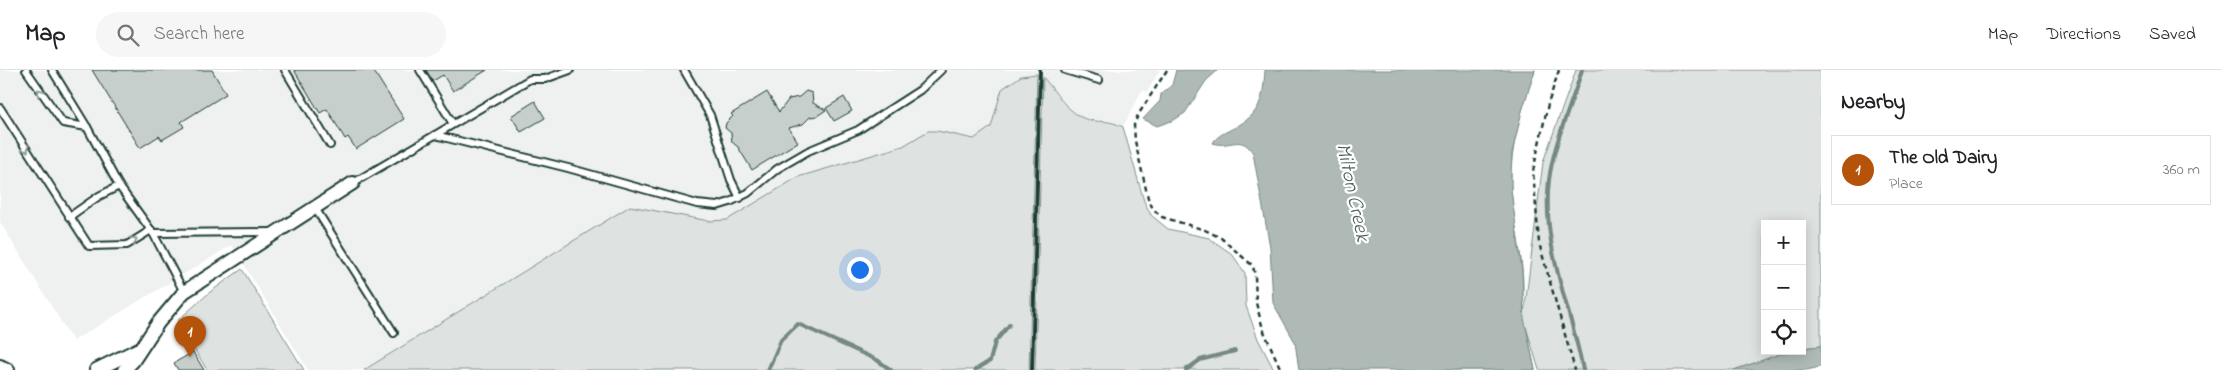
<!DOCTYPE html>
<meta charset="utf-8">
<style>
body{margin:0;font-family:"Indie Flower",sans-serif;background:#f6f6f6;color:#202124}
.controls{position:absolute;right:15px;bottom:15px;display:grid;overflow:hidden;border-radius:0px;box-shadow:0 2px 12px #0003}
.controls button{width:45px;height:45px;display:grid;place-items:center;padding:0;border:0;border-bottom:1px solid #e0e0e0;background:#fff;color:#202124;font:25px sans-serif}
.you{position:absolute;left:859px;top:199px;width:18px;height:18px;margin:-12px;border:4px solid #fff;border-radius:50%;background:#1a73e8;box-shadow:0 0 0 8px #1a73e833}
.badge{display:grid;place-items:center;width:32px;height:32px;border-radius:50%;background:#b45309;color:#fff;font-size:16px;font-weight:700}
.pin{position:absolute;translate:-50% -41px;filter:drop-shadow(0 1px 2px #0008)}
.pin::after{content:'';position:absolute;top:26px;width:18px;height:15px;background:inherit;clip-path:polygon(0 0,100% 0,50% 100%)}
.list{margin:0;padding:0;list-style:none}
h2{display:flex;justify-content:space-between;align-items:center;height:65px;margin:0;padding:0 20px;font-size:21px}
h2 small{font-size:16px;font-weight:400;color:#757577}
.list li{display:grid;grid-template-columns:32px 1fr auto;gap:15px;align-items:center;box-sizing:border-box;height:70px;margin:0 10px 10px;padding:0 10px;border:1px solid #e0e0e0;border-radius:0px}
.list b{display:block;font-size:19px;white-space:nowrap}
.list p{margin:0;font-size:16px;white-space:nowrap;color:#757577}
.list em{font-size:16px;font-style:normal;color:#757577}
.icon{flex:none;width:28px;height:28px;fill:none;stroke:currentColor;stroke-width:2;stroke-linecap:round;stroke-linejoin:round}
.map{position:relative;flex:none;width:1821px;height:300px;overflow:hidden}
header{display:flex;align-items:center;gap:30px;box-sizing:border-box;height:70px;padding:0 25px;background:#fff;border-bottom:1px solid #e0e0e0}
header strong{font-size:24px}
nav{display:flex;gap:28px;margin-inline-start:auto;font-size:18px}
.search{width:350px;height:45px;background:#f6f6f6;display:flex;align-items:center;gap:12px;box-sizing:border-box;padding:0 18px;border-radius:28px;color:#757577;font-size:19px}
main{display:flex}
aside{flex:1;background:#fff}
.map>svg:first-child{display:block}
.built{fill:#eef1f0}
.green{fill:#dee3e2;stroke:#7e908b}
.water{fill:#afbab7;stroke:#758883}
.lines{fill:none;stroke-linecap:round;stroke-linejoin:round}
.stream{stroke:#758883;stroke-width:4}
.building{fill:#c7cfcc;stroke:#1f3d34}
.lane-casing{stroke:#1f3d34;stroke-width:10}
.street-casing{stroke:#1f3d34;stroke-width:16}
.path{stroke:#1f3d34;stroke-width:2.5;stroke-dasharray:5 4;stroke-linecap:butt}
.lane{stroke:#fff;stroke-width:6}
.street{stroke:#fff;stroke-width:12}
.rail{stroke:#1f3d34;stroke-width:4}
.oneway{stroke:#8f9e9a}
.labels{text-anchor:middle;stroke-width:4.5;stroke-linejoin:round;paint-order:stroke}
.water-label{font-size:21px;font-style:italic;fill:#4a625b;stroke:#fff}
</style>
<header>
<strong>Map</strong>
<div class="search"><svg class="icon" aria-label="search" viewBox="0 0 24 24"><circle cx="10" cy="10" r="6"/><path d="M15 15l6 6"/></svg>Search here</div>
<nav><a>Map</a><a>Directions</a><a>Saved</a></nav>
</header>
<main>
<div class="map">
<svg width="1821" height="300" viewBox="0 0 1821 300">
<rect width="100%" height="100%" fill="#fff"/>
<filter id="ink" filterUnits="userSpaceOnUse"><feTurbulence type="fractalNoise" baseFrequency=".02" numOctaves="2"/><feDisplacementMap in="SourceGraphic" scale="10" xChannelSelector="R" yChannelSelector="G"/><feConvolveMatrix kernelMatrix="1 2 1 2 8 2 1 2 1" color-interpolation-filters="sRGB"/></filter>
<g filter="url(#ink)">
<!-- built -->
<polygon class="built" points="0,0 1160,0 1147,22 1143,20 1140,24 1123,57 1110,51 1089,50 1076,45 1043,7 1037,4 1025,5 1006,16 997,37 991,57 974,70 928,61 903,76 798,107 727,150 709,151 630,136 363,300 308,300 232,175 73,271 0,152"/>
<!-- green -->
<g class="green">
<path d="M1535,0c-11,32 -22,66 -24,100 -2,33 8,66 11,98 2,15 0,31 2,46l19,-152 33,-92h245v276l-19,2v-124h-37v127h24l-55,19h-195l-13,-43 9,43h-120z"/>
<polygon points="1037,4 1029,300 364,300 630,136 709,151 727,150 798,107 903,76 928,61 937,61 974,69 991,57 1002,19 1021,6"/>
<path d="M1043,7c12,14 27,39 46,43 15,3 18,-1 34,7l21,74 7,14 17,14 41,9 23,16 13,19 1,33 12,33 16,31h-239z"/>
<polygon points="242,199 304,300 207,300 177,251 210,222"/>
</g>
<!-- water -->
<g class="water">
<polygon points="1176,0 1218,0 1206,11 1185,43 1174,50 1157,56 1143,49 1160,31 1161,24 1172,15"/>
<path d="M1265,0h270l-13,41 -10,42 -1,19v18l11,80 2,48 11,52h-236l-4,-28 -22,-39 -3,-56 -17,-94c-12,-20 -24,-4 -40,-10 3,-6 9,-9 15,-12 31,-15 35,-27 37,-61z"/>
<polygon points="1821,276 1821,297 1806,300 1734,300 1789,281 1802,281 1802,278"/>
</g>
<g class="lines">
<!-- stream -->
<g class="stream">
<path d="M1582,0c-11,36 -28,72 -33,110 -8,66 22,127 34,190"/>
<polyline points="768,300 781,270 798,254 877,290 891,300"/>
<polyline points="975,300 990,291 995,272 1010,254"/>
<polyline points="1186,300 1200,290 1235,281"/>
</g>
</g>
<!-- building -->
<g class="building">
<polygon points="92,0 212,0 226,24 181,52 184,57 162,70 159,66 140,78"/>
<polygon points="294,0 373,0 404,49 356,79 348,67 345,69 327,39 320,43"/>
<polygon points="426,0 487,0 453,21 443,5 433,11"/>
<polygon points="806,21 812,23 813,33 826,40 817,46 810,47 803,54 789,58 798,72 752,100 738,77 732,72 731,63 725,58 726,53 733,46 731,44 767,22 779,42 789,29 799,27"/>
<polygon points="844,27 852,41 834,51 826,38"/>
<polygon points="535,31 545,48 521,62 511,46"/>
<polygon points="193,282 204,300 178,300 174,293"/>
</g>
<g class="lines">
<defs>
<g id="lane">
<polyline points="26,0 63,53 87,57"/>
<polyline points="52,0 87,57 119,116 153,163 184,222"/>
<polyline points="285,0 330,75"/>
<polyline points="420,0 453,54"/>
<polyline points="684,0 710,45 731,110 740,128"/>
<polyline points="1065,0 1099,10"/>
<polyline points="0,38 89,176 127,175 151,160"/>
<polyline points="435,65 530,9 545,9 570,0"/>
<polyline points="353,113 435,65 568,98 697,134 717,136 730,132 748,123 777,99 808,81 858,60 920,20 941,0"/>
<polyline points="315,138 394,263"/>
<polyline points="69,147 99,126 119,116"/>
<polyline points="153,163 274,162"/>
</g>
<g id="street">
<polyline points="0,296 8,300"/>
<polyline points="96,300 141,278"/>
<polyline points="124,300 133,291 158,253 184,222 353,113"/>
</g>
</defs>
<!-- lane casing -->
<use href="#lane" class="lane-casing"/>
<!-- street casing -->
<use href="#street" class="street-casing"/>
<!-- path -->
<g class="path">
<polyline points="1167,0 1138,45 1134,55 1135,71 1148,128 1153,139 1162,147 1205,160 1221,168 1253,196 1255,206 1256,233 1263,259 1281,300"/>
<polyline points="1559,0 1548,34 1533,101 1539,173 1575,300"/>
</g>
<!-- lane -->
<use href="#lane" class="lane"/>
<!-- street -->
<use href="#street" class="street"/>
<!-- rail -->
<polyline class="rail" points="1032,300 1040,0"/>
</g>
<!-- one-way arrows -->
<defs><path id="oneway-chevron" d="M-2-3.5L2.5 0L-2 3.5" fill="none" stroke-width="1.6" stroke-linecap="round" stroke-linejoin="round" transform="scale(1.25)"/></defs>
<g class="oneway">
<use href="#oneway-chevron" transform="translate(40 22) rotate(-127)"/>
<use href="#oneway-chevron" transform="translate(26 79) rotate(58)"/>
<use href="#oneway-chevron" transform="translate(134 170) rotate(-30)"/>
</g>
</g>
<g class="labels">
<!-- water labels -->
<g class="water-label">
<text transform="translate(1354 122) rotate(78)" y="7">Milton Creek</text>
</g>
</g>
</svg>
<div class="controls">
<button>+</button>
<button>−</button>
<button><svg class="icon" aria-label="locate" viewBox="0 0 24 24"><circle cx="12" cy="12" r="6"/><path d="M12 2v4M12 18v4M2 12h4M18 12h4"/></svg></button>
</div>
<div class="you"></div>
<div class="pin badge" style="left:190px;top:287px">1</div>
</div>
<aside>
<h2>Nearby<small></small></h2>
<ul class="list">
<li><span class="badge">1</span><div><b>The Old Dairy</b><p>Place</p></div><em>360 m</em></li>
</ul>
</aside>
</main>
